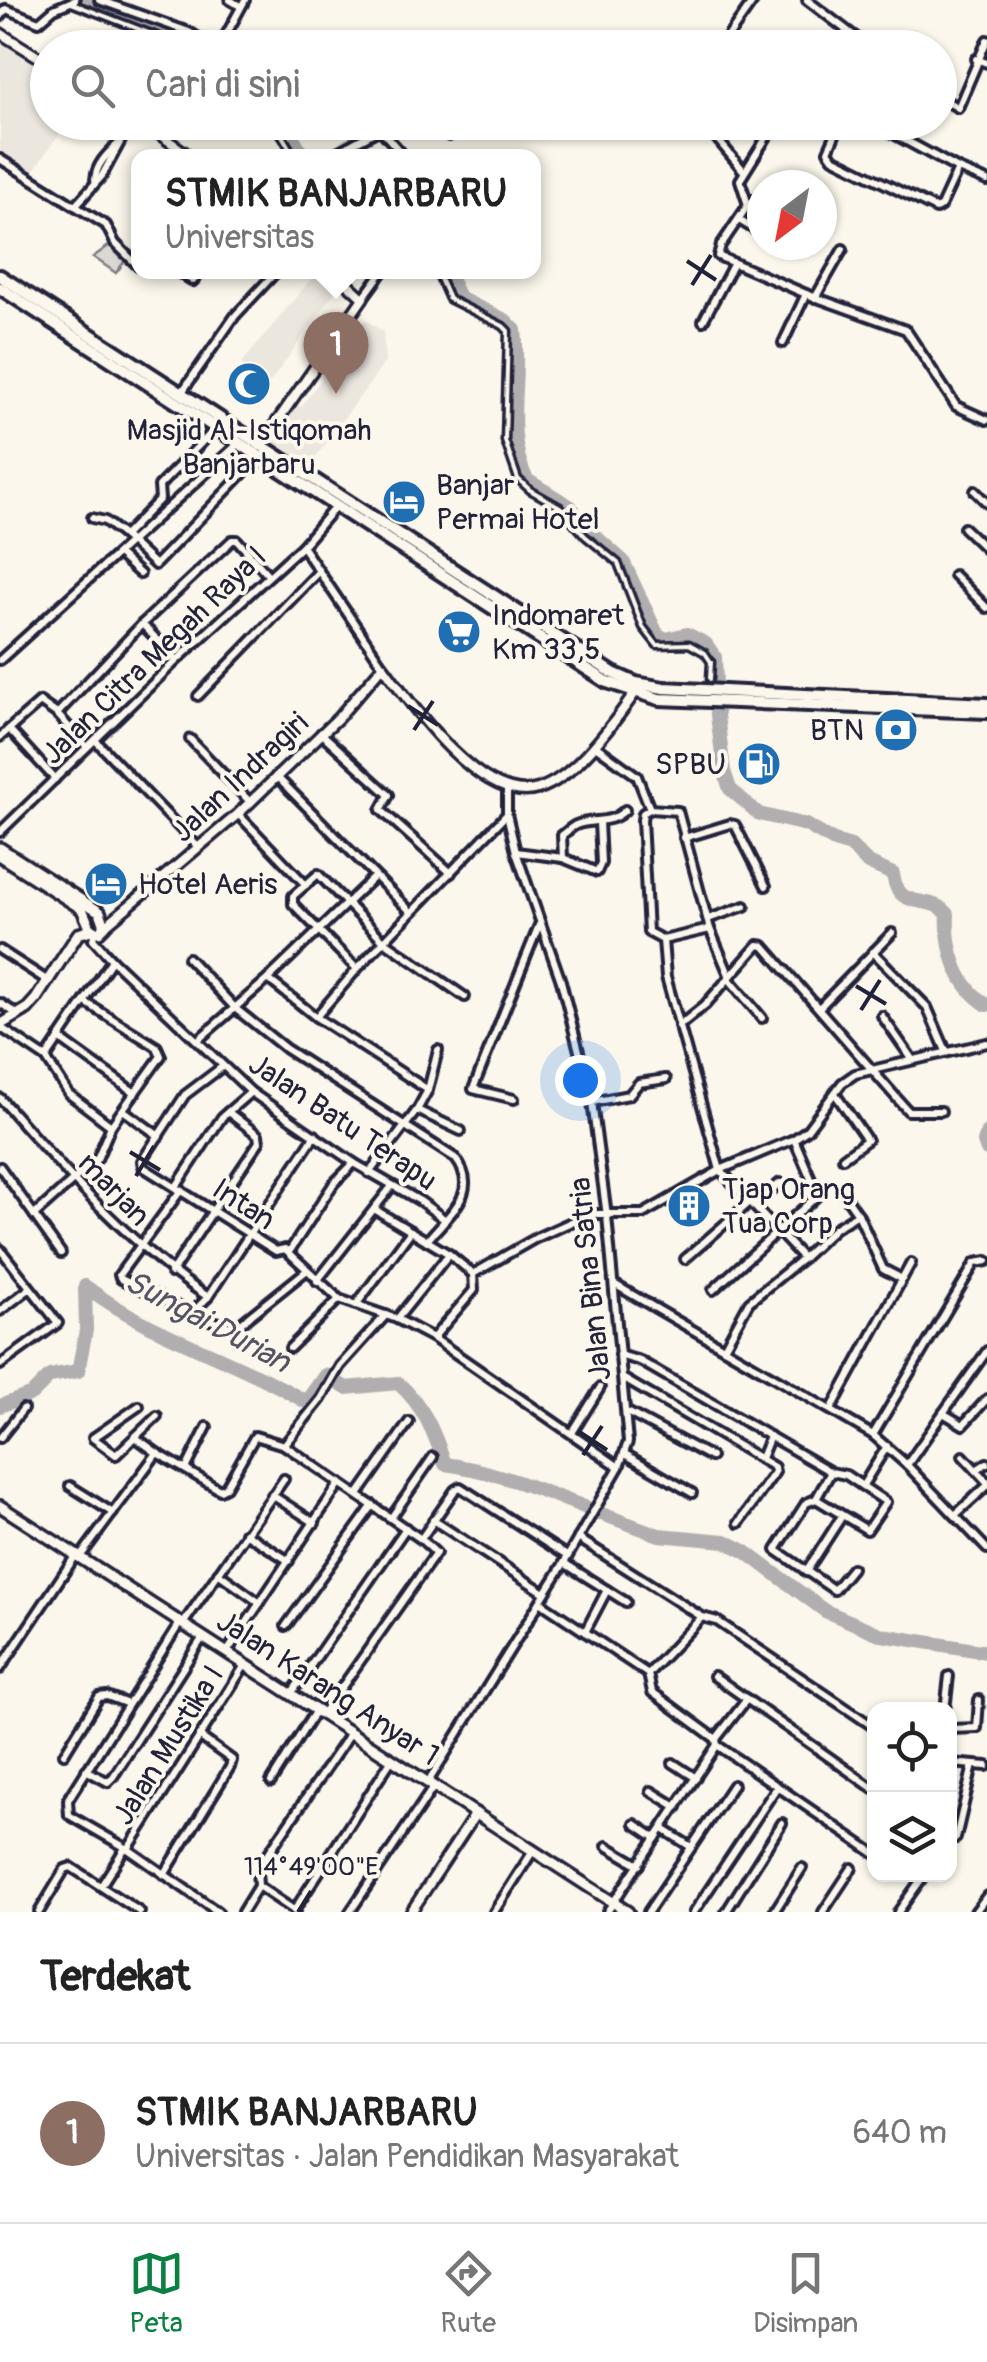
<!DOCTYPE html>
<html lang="id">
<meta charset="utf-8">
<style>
body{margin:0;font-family:Pangolin,sans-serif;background:#f6f6f6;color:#222}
.controls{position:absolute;right:30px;bottom:30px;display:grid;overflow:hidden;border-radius:20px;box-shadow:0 2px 8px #0004}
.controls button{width:90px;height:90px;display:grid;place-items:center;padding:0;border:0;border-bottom:2px solid #e0e0e0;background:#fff;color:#222;font:50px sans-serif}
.compass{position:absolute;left:747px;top:170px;width:90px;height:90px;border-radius:50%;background:#fff;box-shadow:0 2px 8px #0004;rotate:212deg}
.you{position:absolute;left:580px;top:1080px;width:35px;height:35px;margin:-25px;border:8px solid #fff;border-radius:50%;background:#1a73e8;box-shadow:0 0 0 15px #1a73e833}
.badge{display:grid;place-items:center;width:65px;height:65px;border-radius:50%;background:#0b8043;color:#fff;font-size:32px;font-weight:700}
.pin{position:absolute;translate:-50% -82px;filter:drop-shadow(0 2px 5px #0008)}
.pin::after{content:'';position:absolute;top:52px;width:35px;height:30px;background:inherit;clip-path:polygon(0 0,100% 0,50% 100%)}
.popup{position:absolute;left:131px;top:149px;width:410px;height:130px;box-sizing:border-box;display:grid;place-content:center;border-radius:20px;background:#fff;filter:drop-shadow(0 2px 8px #0005);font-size:32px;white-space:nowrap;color:#767676}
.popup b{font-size:38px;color:#222}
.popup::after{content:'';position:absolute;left:50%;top:100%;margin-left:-20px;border:20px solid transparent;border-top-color:#fff}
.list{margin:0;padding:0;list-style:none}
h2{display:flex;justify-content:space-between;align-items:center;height:130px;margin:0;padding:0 40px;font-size:42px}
h2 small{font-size:32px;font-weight:400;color:#767676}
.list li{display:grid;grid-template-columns:65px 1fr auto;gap:30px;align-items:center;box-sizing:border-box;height:180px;padding:0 40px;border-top:2px solid #e0e0e0}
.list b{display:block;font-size:38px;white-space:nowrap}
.list p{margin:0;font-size:32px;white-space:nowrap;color:#767676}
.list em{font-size:32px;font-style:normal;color:#767676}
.icon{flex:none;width:55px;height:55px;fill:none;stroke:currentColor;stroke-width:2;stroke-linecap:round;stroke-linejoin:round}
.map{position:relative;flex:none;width:987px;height:1912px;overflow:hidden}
.search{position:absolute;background:#fff;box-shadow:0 2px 8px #0004;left:30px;right:30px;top:30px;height:110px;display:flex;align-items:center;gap:25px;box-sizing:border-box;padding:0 35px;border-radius:55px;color:#767676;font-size:38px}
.sheet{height:310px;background:#fff}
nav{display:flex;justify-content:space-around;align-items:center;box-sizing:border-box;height:140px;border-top:2px solid #e0e0e0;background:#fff;font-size:28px;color:#767676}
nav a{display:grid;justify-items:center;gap:5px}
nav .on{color:#0b8043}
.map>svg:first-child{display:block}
.built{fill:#ebe7df}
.green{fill:#dbd8d3;stroke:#7e7d87;stroke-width:2.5}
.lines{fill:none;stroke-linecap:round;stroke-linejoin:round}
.river{stroke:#b1aeb0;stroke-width:14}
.pedestrian-casing{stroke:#22223b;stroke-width:11}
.minor-casing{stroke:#22223b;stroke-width:14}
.tertiary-casing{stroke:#22223b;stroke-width:15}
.secondary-casing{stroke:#22223b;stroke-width:16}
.trunk-casing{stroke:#22223b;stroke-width:18}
.pedestrian{stroke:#fbf7ec;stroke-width:4}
.minor{stroke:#fbf7ec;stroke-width:6}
.tertiary{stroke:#fbf7ec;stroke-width:8}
.secondary{stroke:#fbf7ec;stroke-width:9}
.trunk{stroke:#fbf7ec;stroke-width:10}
.ticks{fill:none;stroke:#22223b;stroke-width:4}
.labels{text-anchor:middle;stroke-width:8;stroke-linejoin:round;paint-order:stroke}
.poi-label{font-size:30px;fill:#22223b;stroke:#fbf7ec;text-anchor:start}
.street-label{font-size:30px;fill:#22223b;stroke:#fbf7ec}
.water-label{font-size:32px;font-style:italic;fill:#545364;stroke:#fbf7ec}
.ticks-label{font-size:25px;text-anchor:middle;fill:#22223b;stroke:#fbf7ec;stroke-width:8;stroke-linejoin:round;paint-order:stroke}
</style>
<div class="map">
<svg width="987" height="1912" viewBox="0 0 987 1912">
<rect width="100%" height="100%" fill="#fbf7ec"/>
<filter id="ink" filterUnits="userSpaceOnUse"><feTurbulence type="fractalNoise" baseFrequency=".01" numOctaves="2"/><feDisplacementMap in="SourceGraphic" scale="20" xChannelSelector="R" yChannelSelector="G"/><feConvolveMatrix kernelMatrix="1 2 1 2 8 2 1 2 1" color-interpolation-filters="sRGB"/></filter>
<g filter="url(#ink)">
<!-- built -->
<g class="built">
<polygon points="0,40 47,69 48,122 67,123 31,174 0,154"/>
<polygon points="317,272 331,272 344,279 269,384 241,364"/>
<polygon points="365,319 383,332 385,362 308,468 262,439 290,400 301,407"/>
</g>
<!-- green -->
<polygon class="green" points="113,243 127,258 116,273 93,257"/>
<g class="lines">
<!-- river -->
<g class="river">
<polyline points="78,0 177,36 196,48"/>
<polyline points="284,122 304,156"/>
<path d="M447,272l12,26 46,22 10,10c6,52 -12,101 12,150l44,27 15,21 37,33 34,73 9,5 21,-5 19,10 9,13 2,58 7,56 6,18 29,25 47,11 28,16 17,5 17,17 25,11c5,39 35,18 55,40 -2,35 9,72 39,91"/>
<polyline points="987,1132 984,1142 987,1150"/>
<path d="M0,1406l32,-12 18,-18 28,-5 8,-41 -1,-44c67,51 149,72 221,116l19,-27 21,13 52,-5c26,23 36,49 47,81 52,7 94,26 142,44"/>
<polyline points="599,1513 659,1535 725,1541 746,1552 825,1611 882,1635 987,1652"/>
</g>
<defs>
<g id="pedestrian">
<polyline points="71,3 188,48"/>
<polyline points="274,122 294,156"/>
<polyline points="437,272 449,299 503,326 508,331 505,441 518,479 530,490 560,507 585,536 618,563 643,627 657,645 689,644 705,653 711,662 710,679"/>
</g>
<g id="minor">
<polyline points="99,0 189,32 214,48"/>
<polyline points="230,0 240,6"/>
<polyline points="807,0 870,48"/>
<polyline points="0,17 6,9 39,22 54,9 75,0"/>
<polyline points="219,48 245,0"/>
<polyline points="720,48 754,0"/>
<polyline points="833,48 847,31"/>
<polyline points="976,59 987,63"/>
<polyline points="940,97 958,108 987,40"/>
<polyline points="392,122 380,129 404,156"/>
<polyline points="437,122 449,136"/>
<polyline points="703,122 743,170"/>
<polyline points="776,122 740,180 748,205 721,245 718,256 806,294 906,330 956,406 987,420"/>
<polyline points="841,122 828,151 833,158 936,209 941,206 958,169"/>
<polyline points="872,122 958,169 987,181"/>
<polyline points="162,136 171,122"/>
<polyline points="330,156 380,129"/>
<polyline points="0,159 75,206 102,176 131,122"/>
<path d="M95,180c1,-15 11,-25 22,-35"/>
<polyline points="748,205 755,199 762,203"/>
<polyline points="75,206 106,225 115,243 138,266"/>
<polyline points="739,220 762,234"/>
<polyline points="178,272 193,281 201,272"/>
<polyline points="363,298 382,272"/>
<polyline points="815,298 843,249"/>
<polyline points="703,321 734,263"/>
<polyline points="783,343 806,294"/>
<polyline points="182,392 235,316 276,272"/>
<polyline points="215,429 159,486 160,499 124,536 155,565 259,457"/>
<polyline points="975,491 987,503"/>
<polyline points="92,518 105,521 124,536"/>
<polyline points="964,528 987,550"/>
<polyline points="302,546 383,666"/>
<polyline points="119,555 140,574"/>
<polyline points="954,575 987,608"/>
<polyline points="142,624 177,660"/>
<polyline points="0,660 238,444"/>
<polyline points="198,696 319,571"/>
<polyline points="57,714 142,624 232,540 237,540 268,575"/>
<polyline points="9,729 55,779"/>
<polyline points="321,733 389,795 381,810 451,873"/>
<polyline points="0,737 40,702 57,714 87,747"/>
<polyline points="190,739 250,802"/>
<polyline points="95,740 198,847"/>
<polyline points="594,745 637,776 650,809 678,811 710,929 730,977"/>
<polyline points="276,776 411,912"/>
<polyline points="650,809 643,813 642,820 648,932 663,940"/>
<polyline points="238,814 306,885"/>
<polyline points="0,832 177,660 302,546 335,507"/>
<polyline points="684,838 730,824 735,825 766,886"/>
<polyline points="516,852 563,858 597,872 601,863 599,822"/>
<path d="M563,858l-1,-23c5,-3 9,-8 14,-10 17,-7 35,0 49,-15"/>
<polyline points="708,919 745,906"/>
<polyline points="710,929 663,940 666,977 720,1170 803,1258 749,1302 724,1348"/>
<polyline points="95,932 93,939 112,960 251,1092 354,1163 420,1201 444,1219"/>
<polyline points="0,950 48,981"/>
<polyline points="873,952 927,1007 946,1051"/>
<path d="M188,958l48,51 50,40 169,109c27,34 -6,55 -28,83"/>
<polyline points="357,969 293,904 293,896 318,874 384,941 465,997"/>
<polyline points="268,979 316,1017"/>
<polyline points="729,979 762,1018"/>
<polyline points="0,1003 17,1014"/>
<polyline points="819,1008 892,933"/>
<polyline points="882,1016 912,1059"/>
<polyline points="679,1026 705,1005 758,945 764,946 908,1111 941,1111"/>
<polyline points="0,1027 46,1058 69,1094 111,1126"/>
<polyline points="59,1038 135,1093"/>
<polyline points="199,1039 268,979 374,877"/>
<polyline points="46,1058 112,960"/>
<polyline points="222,1067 185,1095 142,1161 143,1167 276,1251 285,1249 339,1299 397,1319 433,1338 619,1467"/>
<polyline points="428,1090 438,1050"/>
<polyline points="836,1095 867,1140 843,1158"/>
<path d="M0,1098c64,73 127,145 208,199"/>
<polyline points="514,1099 473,1089 539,925"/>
<polyline points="592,1102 629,1095 639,1083 666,1079"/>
<polyline points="123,1110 159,1136"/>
<polyline points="417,1110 461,1131"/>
<polyline points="0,1167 61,1253"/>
<polyline points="369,1173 417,1110 428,1090 316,1017 357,969 506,815"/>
<polyline points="176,1187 222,1117 251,1092"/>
<polyline points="181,1190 119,1275 121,1279 197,1316 235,1328 306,1271"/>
<polyline points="843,1193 858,1214 883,1269 902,1279"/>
<polyline points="753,1206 780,1183"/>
<polyline points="374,1209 449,1254 473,1274"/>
<polyline points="34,1215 97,1159 111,1126 161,1056 157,1047 85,1002"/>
<polyline points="0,1249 58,1323 0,1365"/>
<polyline points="289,1252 334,1183 354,1163"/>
<polyline points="803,1258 835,1228 858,1214"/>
<polyline points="685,1259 750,1202"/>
<polyline points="171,1273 259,1142 258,1135 228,1112"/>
<polyline points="473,1274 536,1238 578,1219 591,1214 643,1214 720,1170 794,1139 807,1130 842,1083 855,1074 987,1043"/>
<polyline points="317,1281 392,1186"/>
<polyline points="614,1284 873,1435 907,1465 987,1549"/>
<polyline points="713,1290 818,1195 794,1139"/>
<polyline points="356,1305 411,1231"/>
<polyline points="0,1311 29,1289"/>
<polyline points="192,1313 208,1297 315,1135"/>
<polyline points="397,1319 449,1254"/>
<polyline points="433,1338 474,1290 473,1274"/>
<polyline points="290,1348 339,1299"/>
<polyline points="619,1355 640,1361 831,1472 846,1475 886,1502 867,1530 816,1499"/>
<polyline points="624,1379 774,1467 775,1472 739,1523"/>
<polyline points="139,1406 93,1438 116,1455 157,1416"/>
<polyline points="832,1408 911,1263"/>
<polyline points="629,1413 711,1457"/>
<polyline points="943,1413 987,1351"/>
<polyline points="572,1433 600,1388"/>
<polyline points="873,1435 975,1263 987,1261"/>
<polyline points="135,1437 157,1453"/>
<polyline points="0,1438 23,1409"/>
<polyline points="284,1445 321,1399 340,1366 386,1315"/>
<polyline points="625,1454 692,1493"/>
<polyline points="963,1456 987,1482"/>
<polyline points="761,1458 770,1436"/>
<polyline points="907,1465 943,1413 963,1425 987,1399"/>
<polyline points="186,1469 207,1427"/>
<polyline points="976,1470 987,1463"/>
<polyline points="831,1472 816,1499 806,1503 776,1550 834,1590 852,1568"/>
<polyline points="863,1485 887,1446"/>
<polyline points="70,1486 113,1513"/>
<polyline points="272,1495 315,1523"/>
<polyline points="358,1495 409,1422"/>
<polyline points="955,1515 987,1486"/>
<polyline points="391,1518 433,1457"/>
<polyline points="433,1520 545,1593"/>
<polyline points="245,1533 289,1561"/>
<polyline points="578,1538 702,1617 717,1621 874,1727"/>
<polyline points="421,1539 455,1490 460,1487 567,1556"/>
<polyline points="80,1557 157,1453 220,1490 226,1487 255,1436 284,1445 421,1539 436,1553 323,1714"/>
<polyline points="564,1563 626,1602"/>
<polyline points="806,1572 842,1516"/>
<polyline points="218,1573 260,1603"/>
<polyline points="540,1602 648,1674 652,1692 716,1739 717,1745 874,1853"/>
<polyline points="180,1623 68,1800 69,1815 128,1849 218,1912"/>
<polyline points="183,1624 284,1479"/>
<polyline points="286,1626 373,1505"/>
<polyline points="585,1632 607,1590"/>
<polyline points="227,1652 340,1483"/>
<polyline points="0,1669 76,1555"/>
<polyline points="648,1674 702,1617"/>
<polyline points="714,1676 874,1789"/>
<polyline points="291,1694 406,1528"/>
<polyline points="945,1710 949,1676"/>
<polyline points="950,1729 977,1728 979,1700"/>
<polyline points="716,1739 747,1699"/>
<polyline points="64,1754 99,1697 107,1696 128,1704"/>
<polyline points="673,1763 696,1778"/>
<polyline points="950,1763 987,1766"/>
<polyline points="86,1770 108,1782 113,1777 203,1637"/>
<polyline points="271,1782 316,1710"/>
<polyline points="428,1782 564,1563 619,1467 628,1442 607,1216 592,1102 561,981 516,852 507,814 507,788"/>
<polyline points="651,1791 677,1807"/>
<polyline points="635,1824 656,1838"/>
<polyline points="663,1829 691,1847"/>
<polyline points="956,1838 973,1765"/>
<polyline points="607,1846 639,1865"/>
<polyline points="128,1849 245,1665"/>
<polyline points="164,1875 230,1767 232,1760 199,1736"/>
<polyline points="101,1886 125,1848"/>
<polyline points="258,1886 295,1911"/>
<polyline points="294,1911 392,1759"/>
<polyline points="39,1912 65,1869 71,1867 140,1912"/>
<polyline points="242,1912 258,1886 257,1870 351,1732"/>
<polyline points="350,1912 434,1786"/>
<polyline points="494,1912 533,1851"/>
<polyline points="607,1912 717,1745"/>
<polyline points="648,1912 733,1785"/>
<polyline points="694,1912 777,1787"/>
<polyline points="726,1912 782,1823"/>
<polyline points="774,1912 802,1868"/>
<polyline points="823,1912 852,1868"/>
<polyline points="898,1912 925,1874"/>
<polyline points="975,1912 987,1896"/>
</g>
<g id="tertiary">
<polyline points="0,33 48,63"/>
<polyline points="142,122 190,156"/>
<polyline points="260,446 363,298 335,272"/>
<path d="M105,926l133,-112 100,-96 45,-52c28,39 99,140 155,123 38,-12 74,-64 97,-96"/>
<polyline points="411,1912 476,1813"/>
</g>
<g id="secondary">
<polyline points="0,848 100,912 105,926 99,932 91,930 78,934 36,999 27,1009 0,1025"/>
<polyline points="0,856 82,909 91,930"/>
<polyline points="0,1506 628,1912"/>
</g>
<g id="trunk">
<polyline points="0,276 613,673 636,683 664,688 987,704"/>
<polyline points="0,288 607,682 659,699 987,712"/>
</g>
</defs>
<!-- pedestrian casing -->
<use href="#pedestrian" class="pedestrian-casing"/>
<!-- minor casing -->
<use href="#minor" class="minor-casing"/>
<!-- tertiary casing -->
<use href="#tertiary" class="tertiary-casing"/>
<!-- secondary casing -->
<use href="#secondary" class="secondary-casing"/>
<!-- trunk casing -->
<use href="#trunk" class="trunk-casing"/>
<!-- pedestrian -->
<use href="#pedestrian" class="pedestrian"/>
<!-- minor -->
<use href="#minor" class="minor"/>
<!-- tertiary -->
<use href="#tertiary" class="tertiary"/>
<!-- secondary -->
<use href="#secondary" class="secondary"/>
<!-- trunk -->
<use href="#trunk" class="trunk"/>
</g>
</g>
<!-- ticks -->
<path class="ticks" d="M687,261l29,19M692,285l19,-30M408,706l30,19M414,730l19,-29M856,986l30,18M861,1010l19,-30M130,1152l30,18M136,1176l18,-30M578,1431l29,19M583,1455l19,-29M298,1912l13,-21"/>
<!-- icons -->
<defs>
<symbol id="mosque-disc" viewBox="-11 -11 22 22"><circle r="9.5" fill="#1f6fb2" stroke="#fbf7ec"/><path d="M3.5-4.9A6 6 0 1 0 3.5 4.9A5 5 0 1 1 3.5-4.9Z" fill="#fff"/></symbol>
<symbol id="hotel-disc" viewBox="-11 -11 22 22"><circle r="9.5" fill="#1f6fb2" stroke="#fbf7ec"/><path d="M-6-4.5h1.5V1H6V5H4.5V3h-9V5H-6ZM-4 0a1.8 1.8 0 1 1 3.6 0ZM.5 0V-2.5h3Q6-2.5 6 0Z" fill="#fff"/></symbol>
<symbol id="supermarket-disc" viewBox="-11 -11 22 22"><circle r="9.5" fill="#1f6fb2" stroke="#fbf7ec"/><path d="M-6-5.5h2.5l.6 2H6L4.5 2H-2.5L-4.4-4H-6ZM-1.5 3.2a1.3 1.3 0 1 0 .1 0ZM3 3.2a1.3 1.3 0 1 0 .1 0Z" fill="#fff"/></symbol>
<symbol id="bank-disc" viewBox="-11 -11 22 22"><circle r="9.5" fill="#1f6fb2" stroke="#fbf7ec"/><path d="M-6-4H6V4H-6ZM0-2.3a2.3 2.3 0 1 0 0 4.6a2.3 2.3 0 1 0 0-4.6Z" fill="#fff"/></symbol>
<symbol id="fuel-disc" viewBox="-11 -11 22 22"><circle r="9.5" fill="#1f6fb2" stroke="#fbf7ec"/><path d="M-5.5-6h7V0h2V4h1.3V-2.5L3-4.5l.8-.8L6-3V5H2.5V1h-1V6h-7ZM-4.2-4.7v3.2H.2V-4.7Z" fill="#fff"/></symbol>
<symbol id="building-disc" viewBox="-11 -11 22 22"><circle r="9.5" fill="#1f6fb2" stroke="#fbf7ec"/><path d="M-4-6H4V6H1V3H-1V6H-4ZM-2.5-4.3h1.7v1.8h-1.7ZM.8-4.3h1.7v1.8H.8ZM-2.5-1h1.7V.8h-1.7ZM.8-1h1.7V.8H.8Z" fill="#fff"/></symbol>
</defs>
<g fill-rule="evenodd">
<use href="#mosque-disc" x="224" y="359" width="50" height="50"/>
<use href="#hotel-disc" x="379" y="477" width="50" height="50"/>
<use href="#supermarket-disc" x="434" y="607" width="50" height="50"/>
<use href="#bank-disc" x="871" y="705" width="50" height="50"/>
<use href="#fuel-disc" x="734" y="739" width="50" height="50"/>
<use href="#hotel-disc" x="81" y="859" width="50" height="50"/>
<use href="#building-disc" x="664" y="1181" width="50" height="50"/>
</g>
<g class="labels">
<!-- poi labels -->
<g class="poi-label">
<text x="249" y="440" text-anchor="middle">Masjid Al-Istiqomah<tspan x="249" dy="34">Banjarbaru</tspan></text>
<text x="436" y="495">Banjar<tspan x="436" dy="34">Permai Hotel</tspan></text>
<text x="492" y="625">Indomaret<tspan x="492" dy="34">Km 33,5</tspan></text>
<text x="864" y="740" text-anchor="end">BTN</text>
<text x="726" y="774" text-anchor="end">SPBU</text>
<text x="138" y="894">Hotel Aeris</text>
<text x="722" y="1199">Tjap Orang<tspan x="722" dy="34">Tua Corp</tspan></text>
</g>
<!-- street labels -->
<g class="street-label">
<text transform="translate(154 655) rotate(-44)" y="10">Jalan Citra Megah Raya I</text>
<text transform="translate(240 777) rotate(-43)" y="10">Jalan Indragiri</text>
<text transform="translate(343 1122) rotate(34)" y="10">Jalan Batu Terapu</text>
<text transform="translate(114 1189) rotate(46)" y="10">marjan</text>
<text transform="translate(244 1204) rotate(33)" y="10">Intan</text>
<text transform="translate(590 1279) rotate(-96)" y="10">Jalan Bina Satria</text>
<text transform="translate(328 1688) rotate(33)" y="10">Jalan Karang Anyar 1</text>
<text transform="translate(168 1745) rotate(-58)" y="10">Jalan Mustika I</text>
</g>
<!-- water labels -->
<g class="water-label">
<text transform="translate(208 1321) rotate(28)" y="11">Sungai Durian</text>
</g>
</g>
<g class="ticks-label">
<text x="311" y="1875">114°49'00"E</text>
</g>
</svg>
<div class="controls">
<button><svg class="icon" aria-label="locate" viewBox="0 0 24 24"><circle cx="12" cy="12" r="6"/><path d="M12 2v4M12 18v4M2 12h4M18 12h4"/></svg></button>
<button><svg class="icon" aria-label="layers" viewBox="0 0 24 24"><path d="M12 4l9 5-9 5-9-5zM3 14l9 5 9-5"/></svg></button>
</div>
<svg class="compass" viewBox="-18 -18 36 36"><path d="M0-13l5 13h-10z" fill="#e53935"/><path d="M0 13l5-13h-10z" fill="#767676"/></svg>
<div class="you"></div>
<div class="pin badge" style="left:336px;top:394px;background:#8d6e63">1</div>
<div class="popup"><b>STMIK BANJARBARU</b>Universitas</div>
<div class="search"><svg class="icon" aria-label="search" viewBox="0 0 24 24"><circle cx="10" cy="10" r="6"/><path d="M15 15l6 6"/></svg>Cari di sini</div>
</div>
<section class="sheet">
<h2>Terdekat<small></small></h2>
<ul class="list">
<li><span class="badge" style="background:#8d6e63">1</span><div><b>STMIK BANJARBARU</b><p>Universitas · Jalan Pendidikan Masyarakat</p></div><em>640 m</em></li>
</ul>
</section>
<nav>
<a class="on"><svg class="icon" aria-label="map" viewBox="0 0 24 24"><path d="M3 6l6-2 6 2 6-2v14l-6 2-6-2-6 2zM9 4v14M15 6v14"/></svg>Peta</a>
<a><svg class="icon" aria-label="directions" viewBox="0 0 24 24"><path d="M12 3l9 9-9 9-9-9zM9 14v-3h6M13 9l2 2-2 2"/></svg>Rute</a>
<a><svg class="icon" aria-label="saved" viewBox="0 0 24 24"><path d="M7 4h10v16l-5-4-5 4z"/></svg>Disimpan</a>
</nav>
